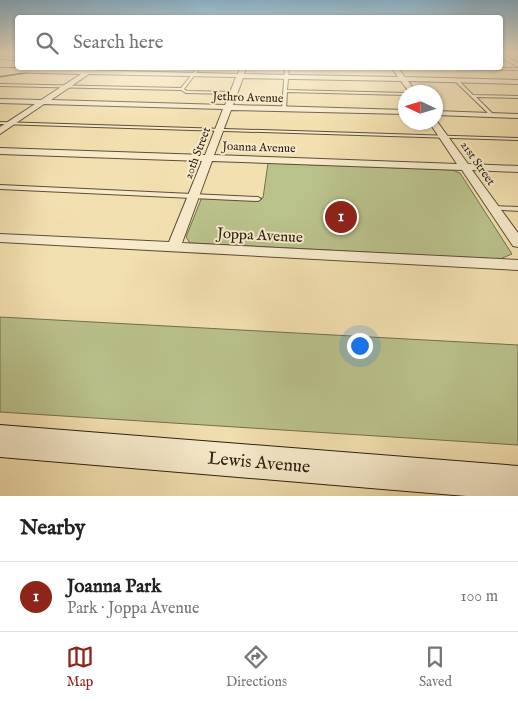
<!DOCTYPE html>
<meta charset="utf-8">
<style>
body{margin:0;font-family:"IM FELL English",serif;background:#f2f2f2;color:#222}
.compass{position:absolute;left:398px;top:85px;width:45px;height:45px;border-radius:50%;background:#fff;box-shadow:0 1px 4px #0004;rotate:274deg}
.you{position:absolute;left:359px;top:345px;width:18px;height:18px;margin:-12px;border:4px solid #fff;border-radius:50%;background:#1a73e8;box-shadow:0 0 0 8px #1a73e833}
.badge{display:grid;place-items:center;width:32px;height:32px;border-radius:50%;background:#8f2418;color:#fff;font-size:16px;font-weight:700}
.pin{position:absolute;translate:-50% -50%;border:2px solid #fff;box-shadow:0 1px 5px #0006}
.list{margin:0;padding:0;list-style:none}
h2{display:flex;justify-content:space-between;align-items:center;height:65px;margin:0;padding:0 20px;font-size:21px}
h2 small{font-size:16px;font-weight:400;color:#767676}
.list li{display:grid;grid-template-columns:32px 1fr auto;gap:15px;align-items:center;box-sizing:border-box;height:70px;padding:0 20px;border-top:1px solid #e0e0e0}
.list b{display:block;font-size:19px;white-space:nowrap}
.list p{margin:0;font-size:16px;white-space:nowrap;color:#767676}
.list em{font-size:16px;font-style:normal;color:#767676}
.icon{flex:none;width:28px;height:28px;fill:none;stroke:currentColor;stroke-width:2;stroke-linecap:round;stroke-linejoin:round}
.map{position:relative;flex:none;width:518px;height:496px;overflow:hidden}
.search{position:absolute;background:#fff;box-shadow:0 1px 4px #0004;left:15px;right:15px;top:15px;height:55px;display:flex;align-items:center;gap:12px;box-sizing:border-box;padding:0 18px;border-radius:5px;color:#767676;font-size:19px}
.sheet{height:135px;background:#fff}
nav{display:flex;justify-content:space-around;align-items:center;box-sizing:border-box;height:70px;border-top:1px solid #e0e0e0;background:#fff;font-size:14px;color:#767676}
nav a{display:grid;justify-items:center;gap:2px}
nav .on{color:#8f2418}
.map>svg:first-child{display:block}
.green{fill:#bac28c;stroke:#72704e}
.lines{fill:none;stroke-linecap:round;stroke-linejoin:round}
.lane-casing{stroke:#5d4e37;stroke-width:2}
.street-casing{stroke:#5d4e37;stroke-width:2}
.secondary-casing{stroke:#2b1e0f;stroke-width:2}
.primary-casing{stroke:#2b1e0f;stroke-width:3}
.lane{fill:#f7ebcc;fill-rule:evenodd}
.street{fill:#f7ebcc;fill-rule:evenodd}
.secondary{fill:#f7ebcc;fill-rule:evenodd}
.primary{fill:#f3e0b0;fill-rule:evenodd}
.labels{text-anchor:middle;stroke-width:4;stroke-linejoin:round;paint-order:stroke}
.far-street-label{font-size:12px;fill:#2b1e0f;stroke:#f7ebcc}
.street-label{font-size:15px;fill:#2b1e0f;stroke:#f7ebcc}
.near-street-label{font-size:18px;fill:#2b1e0f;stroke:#f7ebcc}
</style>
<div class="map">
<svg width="518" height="496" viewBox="0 0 518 496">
<rect width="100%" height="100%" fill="#f3e0b0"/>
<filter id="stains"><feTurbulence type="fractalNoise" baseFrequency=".004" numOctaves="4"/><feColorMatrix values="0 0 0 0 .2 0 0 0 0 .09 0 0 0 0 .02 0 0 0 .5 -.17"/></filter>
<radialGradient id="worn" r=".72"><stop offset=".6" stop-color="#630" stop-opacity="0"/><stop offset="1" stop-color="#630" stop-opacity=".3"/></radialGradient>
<!-- green -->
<g class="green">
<polygon points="268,163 452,170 460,173 512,254 500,259 190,243 186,237 202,197 263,198"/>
<polygon points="0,317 518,345 518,445 0,412"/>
</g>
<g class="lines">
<defs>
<g id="lane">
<polygon points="0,57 18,58 18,60 0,59"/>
<polygon points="197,68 200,68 184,89 187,91 234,92 236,93 234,94 186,93 181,90 0,86 0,84 181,88"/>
<polygon points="285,68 289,68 287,90 406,93 406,95 287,92 286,109 284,110 282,109"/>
<polygon points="451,68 518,68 518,70 453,69"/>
<polygon points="455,79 457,79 473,95 518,96 518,98 476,97 494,115 491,116 455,81"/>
<polygon points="0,122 518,138 518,140 0,124"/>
<polygon points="0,185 258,197 261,199 258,201 0,189"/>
<polygon points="493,206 518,207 518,211 491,209 490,208"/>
</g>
<g id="street">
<polygon points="500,53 518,63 518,67 500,57"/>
<path d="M0,68l238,6 2,-6h6l-2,6 154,3 -6,-9h6l7,9 113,3v4l-110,-3 8,11h-7l-8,-11 -158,-3 -10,27 173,5v4l-175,-4 -17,45 243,9 -28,-42h7v-2l32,44 50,2v6l-46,-2 46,63v14l-5,-1 -51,-76 -250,-9 -30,82 336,17v10l-518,-28v-8l169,8 33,-81 -202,-7v-6l205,7 18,-46 -179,-5 -44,30v-7l35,-23 -35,-1v-4l41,1 40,-26 -81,-2zM89,74l147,3 -11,28 -174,-5z"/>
<polygon points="436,111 518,114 518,118 436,115"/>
</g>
<polygon id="secondary" points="0,425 518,466 518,496 466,496 0,457"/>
<polygon id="primary" points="18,68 38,68 33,71 0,76 0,70"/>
</defs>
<!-- lane casing -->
<use href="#lane" class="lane-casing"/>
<!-- street casing -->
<use href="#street" class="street-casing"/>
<!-- secondary casing -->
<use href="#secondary" class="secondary-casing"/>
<!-- primary casing -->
<use href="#primary" class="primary-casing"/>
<!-- lane -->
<use href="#lane" class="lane"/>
<!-- street -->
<use href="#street" class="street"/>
<!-- secondary -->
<use href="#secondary" class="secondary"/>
<!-- primary -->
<use href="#primary" class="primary"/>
</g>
<!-- sky -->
<linearGradient id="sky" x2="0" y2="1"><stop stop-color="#8ab7d3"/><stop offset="0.43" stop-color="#faf1db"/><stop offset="1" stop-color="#faf1db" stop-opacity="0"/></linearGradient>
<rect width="518" height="123" fill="url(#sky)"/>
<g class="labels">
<!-- far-street labels -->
<g class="far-street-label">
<text transform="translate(248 97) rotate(2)" y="4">Jethro Avenue</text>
<text transform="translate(259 147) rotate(2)" y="4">Joanna Avenue</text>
<text transform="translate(197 153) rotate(-69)" y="4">20th Street</text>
<text transform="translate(478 163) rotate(55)" y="4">21st Street</text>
</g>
<!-- street labels -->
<g class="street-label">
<text transform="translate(260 235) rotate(3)" y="5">Joppa Avenue</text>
</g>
<!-- near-street labels -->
<g class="near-street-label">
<text transform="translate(259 462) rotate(5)" y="6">Lewis Avenue</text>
</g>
</g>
<rect width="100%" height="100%" filter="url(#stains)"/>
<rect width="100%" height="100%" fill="url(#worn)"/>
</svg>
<svg class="compass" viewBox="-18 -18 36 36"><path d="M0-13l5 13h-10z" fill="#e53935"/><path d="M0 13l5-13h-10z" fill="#767676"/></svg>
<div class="you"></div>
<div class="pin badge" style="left:341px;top:217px">1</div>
<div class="search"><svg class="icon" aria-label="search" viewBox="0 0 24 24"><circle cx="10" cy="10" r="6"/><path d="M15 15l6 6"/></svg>Search here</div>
</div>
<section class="sheet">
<h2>Nearby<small></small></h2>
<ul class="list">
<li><span class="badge">1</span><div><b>Joanna Park</b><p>Park · Joppa Avenue</p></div><em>100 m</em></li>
</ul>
</section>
<nav>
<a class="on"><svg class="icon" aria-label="map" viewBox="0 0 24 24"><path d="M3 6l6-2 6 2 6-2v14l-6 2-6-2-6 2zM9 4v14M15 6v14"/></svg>Map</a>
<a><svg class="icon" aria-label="directions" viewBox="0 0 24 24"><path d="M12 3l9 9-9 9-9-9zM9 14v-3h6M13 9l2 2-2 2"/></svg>Directions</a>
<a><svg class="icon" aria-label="saved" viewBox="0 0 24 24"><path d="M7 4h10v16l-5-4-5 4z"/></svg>Saved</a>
</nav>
